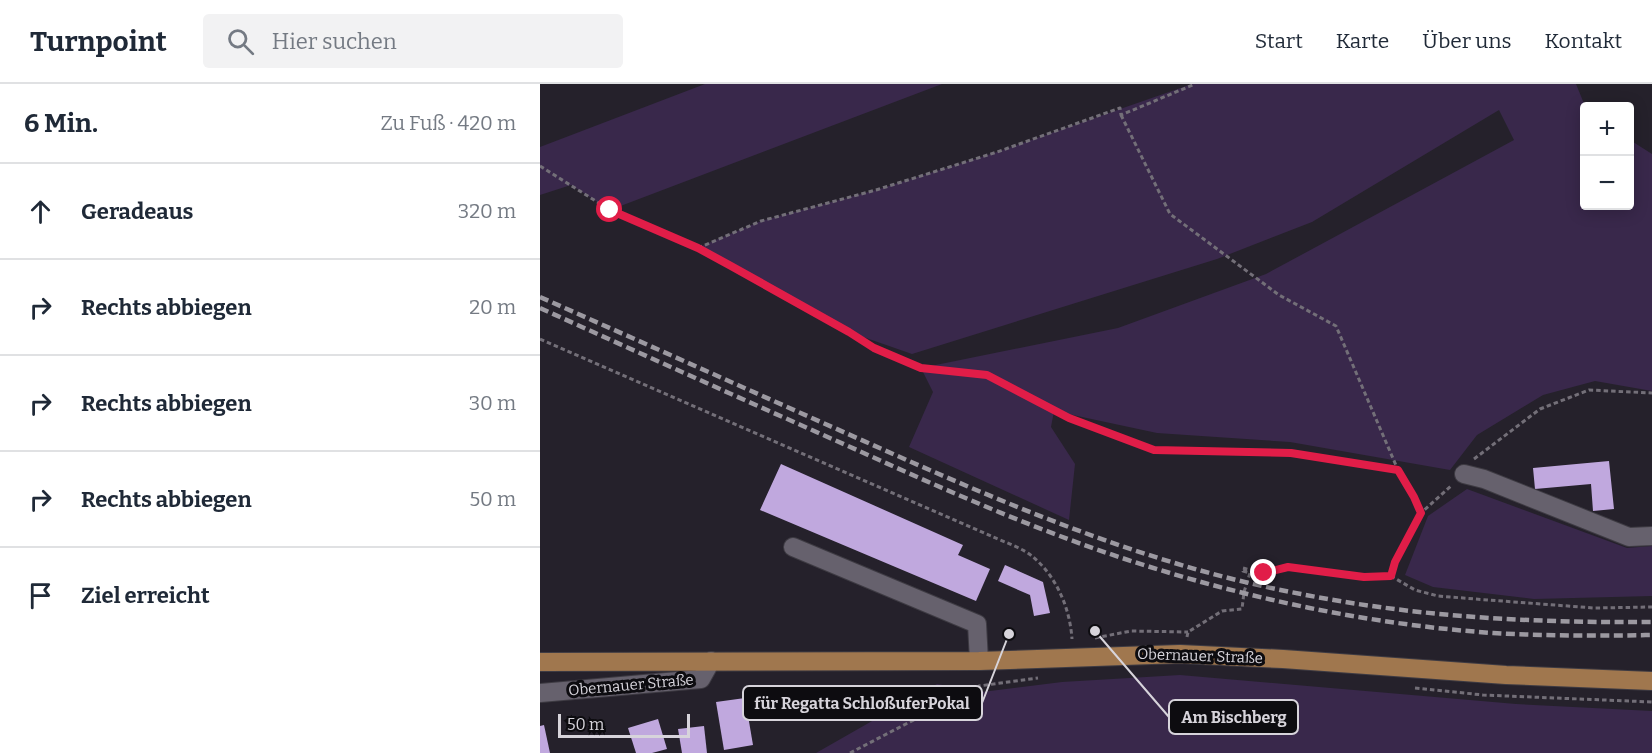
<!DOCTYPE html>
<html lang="de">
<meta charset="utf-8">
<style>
body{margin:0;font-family:Bitter,serif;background:#f2f2f3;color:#1f2937}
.controls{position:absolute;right:18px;top:18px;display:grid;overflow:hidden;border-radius:6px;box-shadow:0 3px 15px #0003}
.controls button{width:54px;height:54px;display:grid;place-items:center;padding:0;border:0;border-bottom:2px solid #e0e1e3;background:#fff;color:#1f2937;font:30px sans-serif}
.scale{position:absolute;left:18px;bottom:15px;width:132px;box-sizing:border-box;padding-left:6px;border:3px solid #d7d4db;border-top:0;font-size:16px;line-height:21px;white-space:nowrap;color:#d7d4db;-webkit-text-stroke:4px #0d0c10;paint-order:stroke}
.stop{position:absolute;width:18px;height:18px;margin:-14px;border:4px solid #e11d48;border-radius:50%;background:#fff}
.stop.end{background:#e11d48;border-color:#fff;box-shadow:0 2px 6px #0008}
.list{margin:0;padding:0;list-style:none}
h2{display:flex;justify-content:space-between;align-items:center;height:78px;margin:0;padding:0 24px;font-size:26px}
h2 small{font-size:20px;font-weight:400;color:#747a83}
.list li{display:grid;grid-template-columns:39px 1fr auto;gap:18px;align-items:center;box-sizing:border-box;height:96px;padding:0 24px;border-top:2px solid #e0e1e3}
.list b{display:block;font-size:22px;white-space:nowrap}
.list em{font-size:20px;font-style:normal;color:#747a83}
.icon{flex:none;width:33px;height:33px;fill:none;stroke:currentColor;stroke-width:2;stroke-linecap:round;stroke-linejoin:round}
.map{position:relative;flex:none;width:1112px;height:669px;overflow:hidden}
header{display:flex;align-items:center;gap:36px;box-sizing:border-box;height:84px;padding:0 30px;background:#fff;border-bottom:2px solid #e0e1e3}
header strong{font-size:28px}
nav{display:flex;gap:33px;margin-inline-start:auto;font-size:21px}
.search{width:420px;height:54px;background:#f2f2f3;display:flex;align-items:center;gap:15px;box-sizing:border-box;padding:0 21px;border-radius:6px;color:#747a83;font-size:22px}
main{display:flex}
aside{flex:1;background:#fff}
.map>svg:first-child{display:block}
.green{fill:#39284b}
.building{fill:#c0a8de}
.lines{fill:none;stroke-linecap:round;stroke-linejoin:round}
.minor-casing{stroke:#3e3b43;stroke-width:20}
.major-casing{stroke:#3e3b43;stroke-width:20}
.path{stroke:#736f78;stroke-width:3;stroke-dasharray:4.5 3;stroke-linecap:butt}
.minor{stroke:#66616d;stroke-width:18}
.major{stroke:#a0774e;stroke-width:18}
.rail{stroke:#9c99a1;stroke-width:4.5;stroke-dasharray:9 4.5;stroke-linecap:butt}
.route{stroke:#e11d48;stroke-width:8}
.labels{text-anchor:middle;stroke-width:6;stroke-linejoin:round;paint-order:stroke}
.street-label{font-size:15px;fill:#d7d4db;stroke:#0d0c10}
.leader{fill:none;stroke:#d7d4db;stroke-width:2}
.callout-dot{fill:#d7d4db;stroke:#0d0c10;stroke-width:2}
.callout{fill:#0d0c10;stroke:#d7d4db;stroke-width:2}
.callout-label{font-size:16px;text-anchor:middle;font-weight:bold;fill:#d7d4db}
</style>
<header>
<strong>Turnpoint</strong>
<div class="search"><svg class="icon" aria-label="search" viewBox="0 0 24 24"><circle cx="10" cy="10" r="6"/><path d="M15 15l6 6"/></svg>Hier suchen</div>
<nav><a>Start</a><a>Karte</a><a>Über uns</a><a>Kontakt</a></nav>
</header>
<main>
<aside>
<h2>6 Min.<small>Zu Fuß · 420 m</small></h2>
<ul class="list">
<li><svg class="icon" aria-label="ahead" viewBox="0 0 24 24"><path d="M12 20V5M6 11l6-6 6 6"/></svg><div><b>Geradeaus</b></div><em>320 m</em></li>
<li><svg class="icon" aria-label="right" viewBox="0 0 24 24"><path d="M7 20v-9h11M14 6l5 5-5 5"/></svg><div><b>Rechts abbiegen</b></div><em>20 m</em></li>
<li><svg class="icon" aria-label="right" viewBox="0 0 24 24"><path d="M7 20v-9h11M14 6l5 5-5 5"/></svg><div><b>Rechts abbiegen</b></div><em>30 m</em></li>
<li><svg class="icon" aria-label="right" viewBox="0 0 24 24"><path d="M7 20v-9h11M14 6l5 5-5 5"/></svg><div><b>Rechts abbiegen</b></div><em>50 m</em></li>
<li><svg class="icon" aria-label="arrive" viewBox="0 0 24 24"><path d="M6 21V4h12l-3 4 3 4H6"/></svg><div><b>Ziel erreicht</b></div></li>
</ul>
</aside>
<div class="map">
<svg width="1112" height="669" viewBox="0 0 1112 669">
<rect width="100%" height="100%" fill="#25212b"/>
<!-- green -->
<g class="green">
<polygon points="165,0 402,0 70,126 31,101 0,111 0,63"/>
<polygon points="652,0 1036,0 1045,22 1044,122 1090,122 1090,56 1112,70 1112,307 1055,297 1003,311 937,351 910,386 750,358 617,349 514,327 511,343 535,380 529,436 369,363 393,308 381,284 578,244 726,190 974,56 959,26 772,138 677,175 372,270 309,248 157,164 221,137 336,106 457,68"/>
<polygon points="927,405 1087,464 1112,462 1112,512 994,515 893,503 865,491 888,432"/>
<polygon points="640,591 976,620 1112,627 1112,669 276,669 397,600 442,608 522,598"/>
</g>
<!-- building -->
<g class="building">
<polygon points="1069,377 1074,425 1053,427 1051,400 995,405 993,384"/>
<polygon points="241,380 423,461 418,471 450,485 436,517 220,426"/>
<polygon points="465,481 503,498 510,529 494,532 490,511 458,497"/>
<polygon points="205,614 213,661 184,666 176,618"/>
<polygon points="118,635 127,665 112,669 96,669 88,644"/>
<polygon points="4,641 10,669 0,669 0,642"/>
<polygon points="164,642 167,669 142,669 138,645"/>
</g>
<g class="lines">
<defs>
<g id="minor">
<polyline points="924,390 944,395 1089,453 1112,452"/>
<polyline points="253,463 437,540 439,577"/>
<polyline points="0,609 161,595 171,577"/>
</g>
<polyline id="major" points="0,578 439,577 640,570 743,575 966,591 1112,597"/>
</defs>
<!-- minor casing -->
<use href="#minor" class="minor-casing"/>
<!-- major casing -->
<use href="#major" class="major-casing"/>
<!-- path -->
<g class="path">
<polyline points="581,31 630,130 739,211 796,242 858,386 874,413 881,429"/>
<polyline points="0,82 70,126 157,164 309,248 334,264 381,284 447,291 529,334 614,366 751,369 858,386"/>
<polyline points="158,164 221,137 336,106 457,68 580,24 581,31 655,0"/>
<path d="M0,255l451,197c13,6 32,12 42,21 24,20 37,52 39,82"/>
<polyline points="934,375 1000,325 1049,306 1112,309"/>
<polyline points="851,492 855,478 881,429 912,401"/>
<polyline points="647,553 648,548 682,527 702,525 704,508 710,489 703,487 703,484 721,489 748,482 824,493 851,492 875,506 898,512 935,515 1054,524 1112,523"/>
<polyline points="555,554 591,547 648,548"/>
<polyline points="875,604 943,611 1112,618"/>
<polyline points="310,669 439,602 498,594"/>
</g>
<!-- minor -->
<use href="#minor" class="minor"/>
<!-- major -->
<use href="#major" class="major"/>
<!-- rail -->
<g class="rail">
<path d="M0,213c106,47 211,94 317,141 144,64 288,127 444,156 116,23 233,29 351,28"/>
<path d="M0,224c106,48 211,95 317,142 95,43 190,85 290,116 112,35 229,59 346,67 53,3 106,3 159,2"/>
</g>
</g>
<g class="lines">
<!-- route -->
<polyline class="route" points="70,126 158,164 191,182 309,248 334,264 381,284 447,291 529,334 614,366 751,369 858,386 874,413 881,429 855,478 851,492 824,493 748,483 724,489"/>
</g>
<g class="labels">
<!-- street labels -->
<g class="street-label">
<text transform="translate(660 572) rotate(2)" y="5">Obernauer Straße</text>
<text transform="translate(91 601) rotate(-5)" y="5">Obernauer Straße</text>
</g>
</g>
<!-- callouts -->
<path class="leader" d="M469 550L442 619M555 547L629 633"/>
<g class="callout-dot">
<circle cx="469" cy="550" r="6"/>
<circle cx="555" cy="547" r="6"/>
</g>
<g class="callout">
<rect x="203" y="602" width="239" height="34" rx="6"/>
<rect x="629" y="616" width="129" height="34" rx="6"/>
</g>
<g class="callout-label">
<text x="322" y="625">für Regatta SchloßuferPokal</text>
<text x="694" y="639">Am Bischberg</text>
</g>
</svg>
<div class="controls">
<button>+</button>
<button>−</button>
</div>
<div class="scale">50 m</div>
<div class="stop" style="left:70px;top:126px"></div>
<div class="stop end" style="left:724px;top:489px"></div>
</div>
</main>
